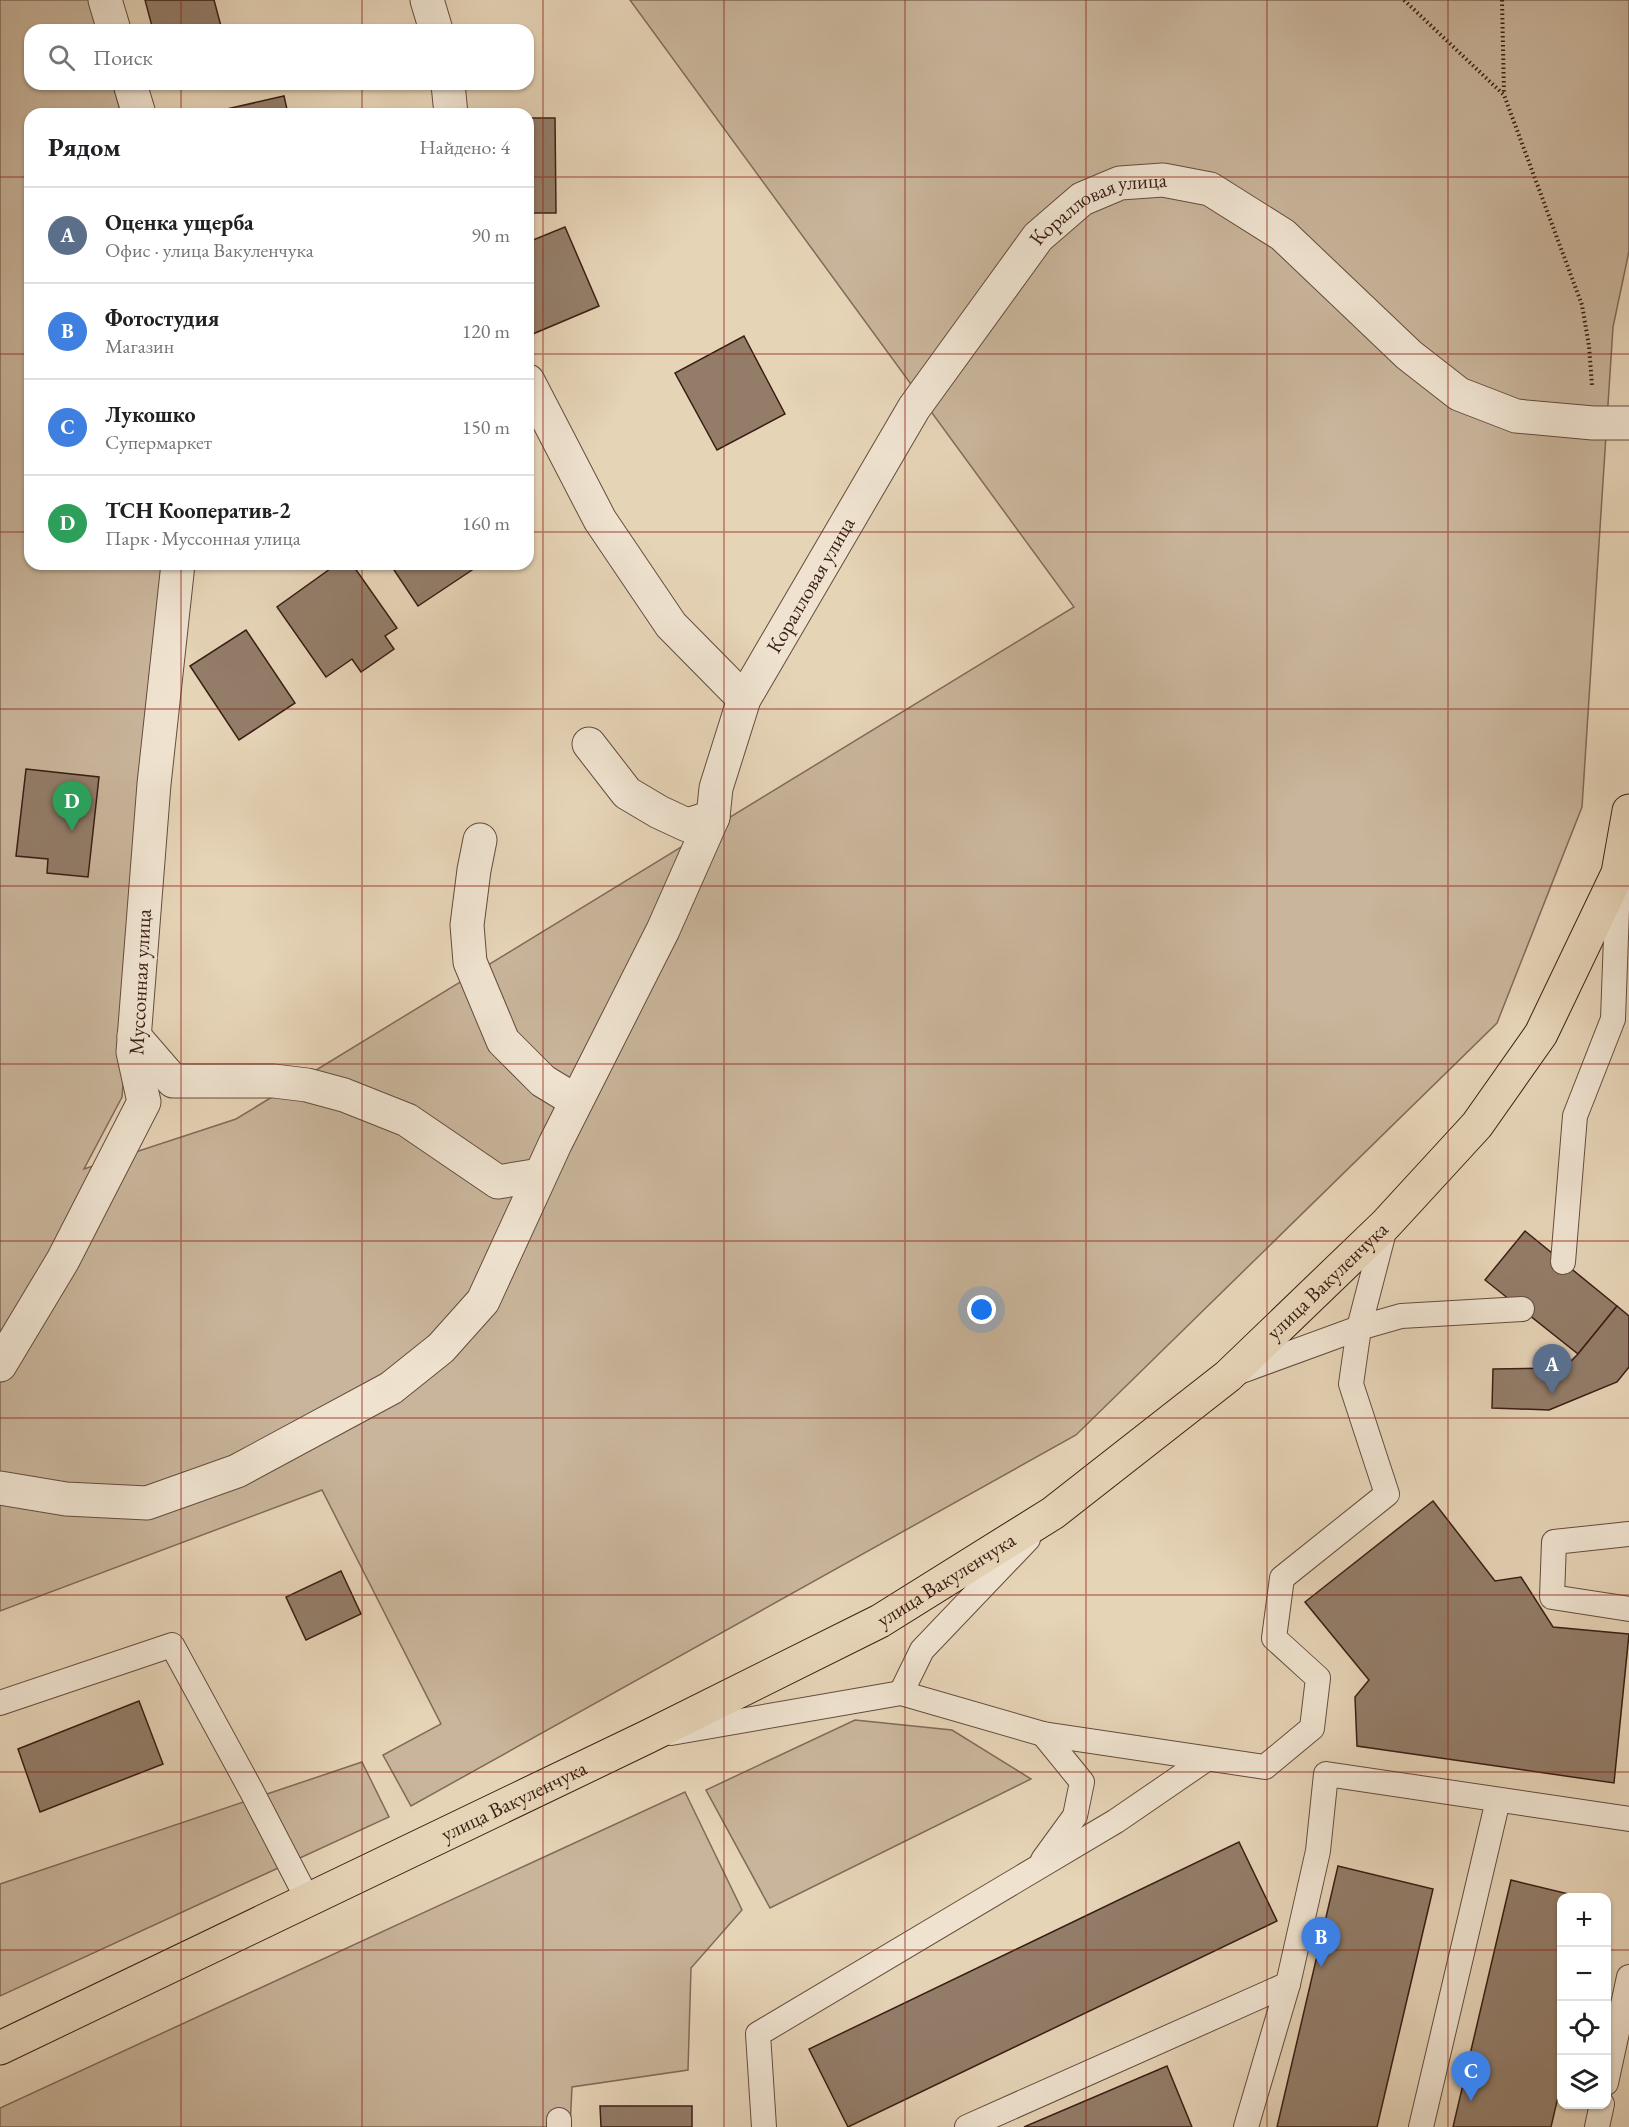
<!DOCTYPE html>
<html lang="ru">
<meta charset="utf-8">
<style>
body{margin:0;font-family:"EB Garamond",serif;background:#f2f2f2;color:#202124}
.controls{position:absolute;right:18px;bottom:18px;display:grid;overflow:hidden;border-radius:12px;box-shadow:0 2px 4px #0004}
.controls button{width:54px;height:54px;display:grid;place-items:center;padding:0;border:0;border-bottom:2px solid #e0e0e0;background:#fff;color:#202124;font:30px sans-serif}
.you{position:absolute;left:982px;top:1310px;width:21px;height:21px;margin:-15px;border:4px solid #fff;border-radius:50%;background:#1a73e8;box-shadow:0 0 0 9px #1a73e833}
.badge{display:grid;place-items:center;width:39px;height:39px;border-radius:50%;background:#1a73e8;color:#fff;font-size:20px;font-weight:700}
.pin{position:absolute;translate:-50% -50px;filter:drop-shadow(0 2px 3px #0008)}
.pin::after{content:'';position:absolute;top:32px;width:21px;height:18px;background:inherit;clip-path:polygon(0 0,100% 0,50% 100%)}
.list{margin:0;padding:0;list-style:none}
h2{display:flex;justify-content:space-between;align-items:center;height:78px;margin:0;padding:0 24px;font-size:26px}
h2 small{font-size:20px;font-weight:400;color:#757577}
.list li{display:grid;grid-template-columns:39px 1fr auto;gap:18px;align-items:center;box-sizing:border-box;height:96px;padding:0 24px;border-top:2px solid #e0e0e0}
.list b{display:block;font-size:22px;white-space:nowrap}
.list p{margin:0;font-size:20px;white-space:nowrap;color:#757577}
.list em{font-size:20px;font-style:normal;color:#757577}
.icon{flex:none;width:33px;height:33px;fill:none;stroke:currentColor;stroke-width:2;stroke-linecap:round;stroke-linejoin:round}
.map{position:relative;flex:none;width:1629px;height:2127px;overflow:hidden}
.search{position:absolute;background:#fff;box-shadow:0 2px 4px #0004;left:24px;top:24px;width:510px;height:66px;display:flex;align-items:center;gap:15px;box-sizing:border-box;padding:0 21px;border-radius:18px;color:#757577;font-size:22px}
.panel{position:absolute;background:#fff;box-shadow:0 2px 4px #0004;left:24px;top:108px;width:510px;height:462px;border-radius:18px}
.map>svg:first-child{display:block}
.green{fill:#c9b59b;stroke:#826a58;stroke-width:1.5}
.building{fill:#937d69;stroke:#3a1e14;stroke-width:1.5}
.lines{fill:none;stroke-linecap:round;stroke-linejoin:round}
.service-casing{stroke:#654c3d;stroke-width:26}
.minor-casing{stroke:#654c3d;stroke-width:35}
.primary-casing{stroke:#3a1e14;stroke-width:35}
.path{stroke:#3a1e14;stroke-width:4;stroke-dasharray:1.5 3;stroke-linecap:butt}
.service{stroke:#efe3d0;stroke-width:24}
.minor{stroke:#efe3d0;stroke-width:33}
.primary{stroke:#e6d4b7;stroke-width:33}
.grid{fill:none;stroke:#8f2418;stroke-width:1.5;stroke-opacity:0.55}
.labels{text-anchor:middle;stroke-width:6;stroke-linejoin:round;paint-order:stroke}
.street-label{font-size:21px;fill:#3a1e14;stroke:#efe3d0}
</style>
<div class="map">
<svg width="1629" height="2127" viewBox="0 0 1629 2127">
<rect width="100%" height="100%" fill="#e6d4b7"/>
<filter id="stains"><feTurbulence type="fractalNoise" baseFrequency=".00333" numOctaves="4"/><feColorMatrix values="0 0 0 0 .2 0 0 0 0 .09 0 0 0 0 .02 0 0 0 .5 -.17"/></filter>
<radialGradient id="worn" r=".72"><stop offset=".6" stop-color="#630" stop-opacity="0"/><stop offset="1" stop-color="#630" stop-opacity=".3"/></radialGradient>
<!-- green -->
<g class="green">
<polygon points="0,0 90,0 98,30 30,30 30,84 113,84 121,114 30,114 30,564 164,564 122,1097 84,1169 236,1119 1074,607 630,0 1629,0 1629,251 1613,327 1582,807 1497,1023 1076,1435 411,1806 383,1755 441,1724 322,1490 0,1611"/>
<polygon points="855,1720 952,1730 1031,1779 770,1908 706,1790"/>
<polygon points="362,1762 389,1817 0,1996 0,1884"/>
<polygon points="685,1792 742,1910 691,1968 688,2070 572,2087 570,2127 0,2127 0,2108"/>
</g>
<!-- building -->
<g class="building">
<polygon points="145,0 214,0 222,30 153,30"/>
<polygon points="284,96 288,114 205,114"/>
<polygon points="528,118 555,118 556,213 528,213"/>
<polygon points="565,227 599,306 528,336 528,242"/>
<polygon points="744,336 785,414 717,450 675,373"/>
<polygon points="337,564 352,564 397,628 385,636 394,649 361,672 352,659 326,677 277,607"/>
<polygon points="390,564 481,564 418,606"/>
<polygon points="246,630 295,703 239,740 190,666"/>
<polygon points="26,769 99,777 88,877 47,873 48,859 16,856"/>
<polygon points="1525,1231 1617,1306 1578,1354 1485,1280"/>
<polygon points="1617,1306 1629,1316 1629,1367 1617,1382 1549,1410 1492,1408 1493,1369 1564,1368 1578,1354"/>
<polygon points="1433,1501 1495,1581 1521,1577 1553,1627 1629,1634 1614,1783 1357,1746 1355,1697 1369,1680 1305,1602"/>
<polygon points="341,1571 361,1614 306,1640 286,1597"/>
<polygon points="139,1701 163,1764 40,1812 18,1749"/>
<polygon points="1239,1842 1277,1921 848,2127 809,2049"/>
<polygon points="1338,1866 1433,1889 1377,2127 1277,2127"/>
<polygon points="1511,1880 1585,1898 1562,1898 1562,2080 1551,2127 1453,2127"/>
<polygon points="1167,2066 1192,2127 1024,2127"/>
<polygon points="600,2106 692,2106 692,2127 601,2127"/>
</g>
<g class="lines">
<defs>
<g id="service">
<polyline points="1563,1262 1575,1116 1613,1019 1618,882"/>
<polyline points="1236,1373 1359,1328 1401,1316 1522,1309"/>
<polyline points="1629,1534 1554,1542 1552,1597 1629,1609"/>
<polyline points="901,1693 922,1650 1028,1539"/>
<polyline points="0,1703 172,1645 251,1790 308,1900"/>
<polyline points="671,1733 901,1693 1043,1734 1265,1767 1312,1728 1318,1678 1274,1638 1282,1578 1387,1494 1351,1384 1359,1328 1386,1224"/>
<polyline points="1043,1734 1082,1782 1075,1816 1043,1860"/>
<polyline points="1606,2083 1629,1977"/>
<polyline points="559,2120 559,2127"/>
<polyline points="764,2127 758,2034 1116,1821 1205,1760"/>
<polyline points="967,2127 1288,1984"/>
<polyline points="1246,2127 1288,1984 1318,1851 1326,1774 1629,1819"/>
<polyline points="1421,2127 1498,1800"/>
<polyline points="1597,2127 1602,2104"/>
</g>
<g id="minor">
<polyline points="105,0 114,30"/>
<polyline points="427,0 436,30"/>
<polyline points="130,84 139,114"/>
<polyline points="448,84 451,114"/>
<polyline points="528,381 600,520 671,625 744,699"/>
<polyline points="589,744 627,793 659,812 687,825 713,817"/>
<polyline points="480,840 474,870 467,925 470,962 503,1041 543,1081 576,1101"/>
<polyline points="134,1036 173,1081 274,1081 307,1085 344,1095 407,1120 498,1182 540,1175"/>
<polyline points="0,1365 63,1260 144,1102 133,1052 154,784 178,564"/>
<path id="s1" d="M0,1488l66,11 81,4 90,-32 154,-83 50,-40 42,-47 72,-157 108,-214 50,-113 3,-29 28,-89 170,-291 124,-171 44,-38 38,-16 43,-3 47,9 73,46 126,120 50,39 57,22 77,7h36"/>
</g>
<g id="primary">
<path id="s2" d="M0,2048l647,-311 233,-116 173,-108 175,-137 158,-152 91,-99 64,-91 77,-161 11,-62"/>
</g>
</defs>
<!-- service casing -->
<use href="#service" class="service-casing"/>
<!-- minor casing -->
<use href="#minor" class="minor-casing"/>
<!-- primary casing -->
<use href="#primary" class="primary-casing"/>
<!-- path -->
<g class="path">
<polyline points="1404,0 1504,95 1582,305 1589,346 1592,385"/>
<polyline points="1502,0 1504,94"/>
</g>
<!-- service -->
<use href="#service" class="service"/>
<!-- minor -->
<use href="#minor" class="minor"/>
<!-- primary -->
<use href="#primary" class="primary"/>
</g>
<!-- grid -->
<path class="grid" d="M181,0v30M362,0v30M543,0v2127M724,0v2127M905,0v2127M1086,0v2127M1267,0v2127M1448,0v2127M181,84v30M362,84v30M0,177h30M528,177h1101M0,354h30M528,354h1101M0,532h30M528,532h1101M181,564v1563M362,564v1563M0,709h1629M0,886h1629M0,1064h1629M0,1241h1629M0,1418h1629M0,1595h1629M0,1772h1629M0,1950h1562M1606,1950h23"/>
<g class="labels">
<!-- street labels -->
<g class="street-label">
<text dy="7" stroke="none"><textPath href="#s1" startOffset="1822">Коралловая улица</textPath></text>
<text dy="7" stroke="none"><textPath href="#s1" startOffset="1336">Коралловая улица</textPath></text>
<text transform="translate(140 982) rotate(-87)" y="7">Муссонная улица</text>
<text dy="7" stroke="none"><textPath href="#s2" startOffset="1542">улица Вакуленчука</textPath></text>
<text dy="7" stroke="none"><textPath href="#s2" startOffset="1056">улица Вакуленчука</textPath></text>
<text dy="7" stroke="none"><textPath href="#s2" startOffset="570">улица Вакуленчука</textPath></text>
</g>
</g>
<rect width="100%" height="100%" filter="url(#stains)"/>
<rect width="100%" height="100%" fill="url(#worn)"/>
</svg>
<div class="controls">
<button>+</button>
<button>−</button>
<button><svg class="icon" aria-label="locate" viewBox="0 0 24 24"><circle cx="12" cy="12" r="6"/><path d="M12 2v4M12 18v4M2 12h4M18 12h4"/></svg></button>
<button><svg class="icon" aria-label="layers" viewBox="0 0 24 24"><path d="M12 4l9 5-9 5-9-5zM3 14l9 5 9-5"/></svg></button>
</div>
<div class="you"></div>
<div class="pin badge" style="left:1552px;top:1394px;background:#5c6f8a">A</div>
<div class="pin badge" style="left:1321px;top:1967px;background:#3f7fe0">B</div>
<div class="pin badge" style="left:1471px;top:2101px;background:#3f7fe0">C</div>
<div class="pin badge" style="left:72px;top:831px;background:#2e9e5b">D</div>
<div class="search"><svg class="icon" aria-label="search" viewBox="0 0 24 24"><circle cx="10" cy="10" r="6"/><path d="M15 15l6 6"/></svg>Поиск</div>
<section class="panel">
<h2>Рядом<small>Найдено: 4</small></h2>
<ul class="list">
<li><span class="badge" style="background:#5c6f8a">A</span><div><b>Оценка ущерба</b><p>Офис · улица Вакуленчука</p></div><em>90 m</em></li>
<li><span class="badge" style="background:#3f7fe0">B</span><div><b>Фотостудия</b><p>Магазин</p></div><em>120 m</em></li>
<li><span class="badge" style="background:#3f7fe0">C</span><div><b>Лукошко</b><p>Супермаркет</p></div><em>150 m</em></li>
<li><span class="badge" style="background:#2e9e5b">D</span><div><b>ТСН Кооператив-2</b><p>Парк · Муссонная улица</p></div><em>160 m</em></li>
</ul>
</section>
</div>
